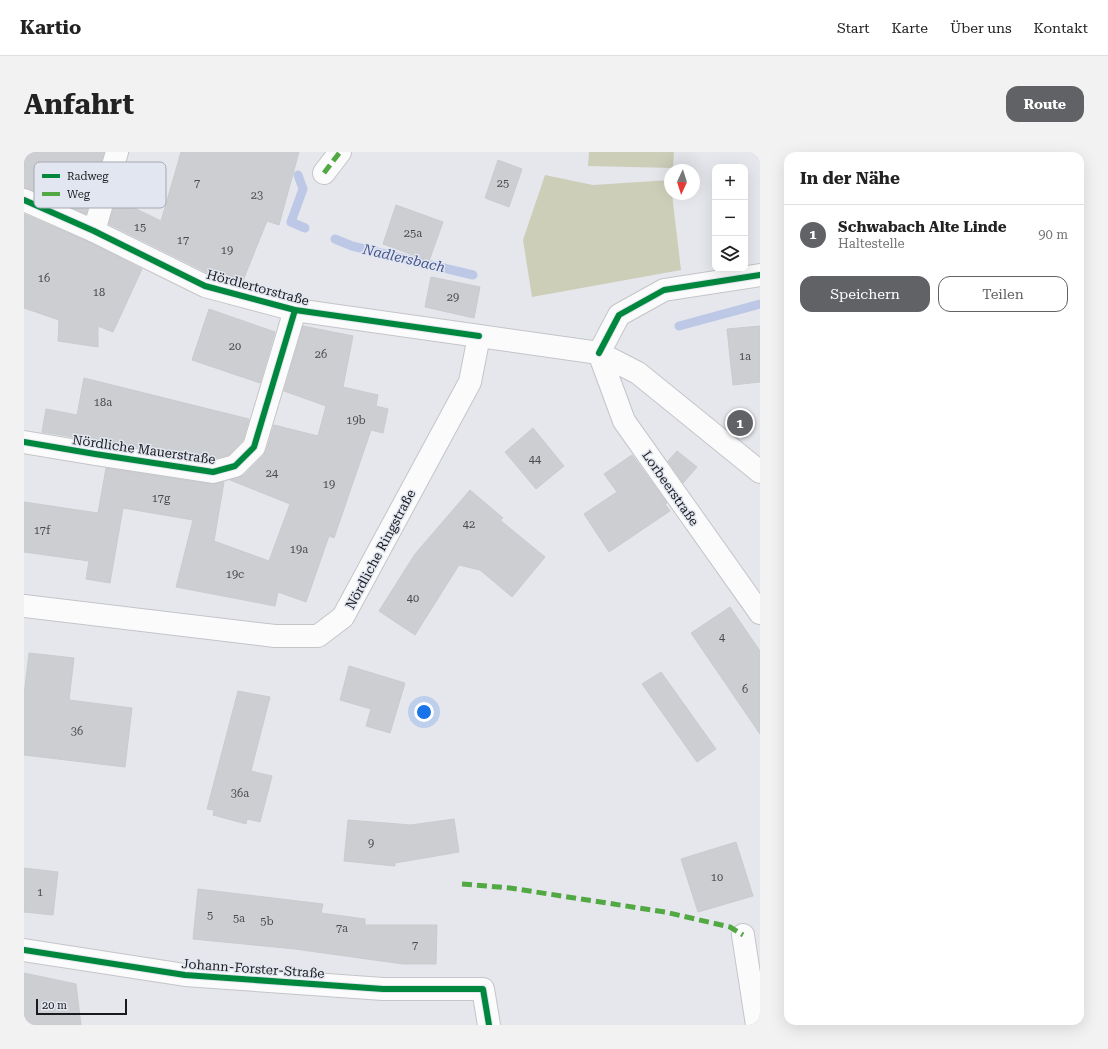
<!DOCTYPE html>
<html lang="de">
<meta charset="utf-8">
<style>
body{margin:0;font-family:"Roboto Serif",serif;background:#f2f2f2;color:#222}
.controls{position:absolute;right:12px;top:12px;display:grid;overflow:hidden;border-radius:8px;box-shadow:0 4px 16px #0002}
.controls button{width:36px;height:36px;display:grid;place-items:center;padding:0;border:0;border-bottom:1px solid #e0e0e0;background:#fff;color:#222;font:20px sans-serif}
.compass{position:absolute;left:640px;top:12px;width:36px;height:36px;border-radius:50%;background:#fff;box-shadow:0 4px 16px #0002;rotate:184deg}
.scale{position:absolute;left:12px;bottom:10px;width:91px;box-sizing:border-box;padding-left:4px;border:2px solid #191a1d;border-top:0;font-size:11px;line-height:14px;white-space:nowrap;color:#191a1d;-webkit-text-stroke:3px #e2e6f0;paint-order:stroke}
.you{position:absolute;left:400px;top:560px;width:14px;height:14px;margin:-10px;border:3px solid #fff;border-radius:50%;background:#1a73e8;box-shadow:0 0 0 6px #1a73e833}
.badge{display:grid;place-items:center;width:26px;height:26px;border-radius:50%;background:#616265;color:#fff;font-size:13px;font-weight:700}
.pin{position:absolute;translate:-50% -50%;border:2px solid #fff;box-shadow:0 1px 4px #0006}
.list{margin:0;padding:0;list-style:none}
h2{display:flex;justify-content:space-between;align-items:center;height:52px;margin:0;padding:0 16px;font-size:17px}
h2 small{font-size:13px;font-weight:400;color:#767676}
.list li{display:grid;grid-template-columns:26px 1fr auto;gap:12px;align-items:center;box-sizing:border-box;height:60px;padding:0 16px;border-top:1px solid #e0e0e0}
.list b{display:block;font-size:15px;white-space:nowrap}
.list p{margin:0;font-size:13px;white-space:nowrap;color:#767676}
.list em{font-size:13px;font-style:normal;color:#767676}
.actions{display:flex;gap:8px;padding:12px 16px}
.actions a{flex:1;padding:9px 0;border:1px solid #616265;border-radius:12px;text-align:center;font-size:14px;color:#616265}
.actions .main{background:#616265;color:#fff}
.icon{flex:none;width:22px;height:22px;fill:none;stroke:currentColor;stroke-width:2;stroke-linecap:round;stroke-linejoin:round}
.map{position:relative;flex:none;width:736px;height:873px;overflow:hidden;border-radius:12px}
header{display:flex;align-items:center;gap:24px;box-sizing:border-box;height:56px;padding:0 20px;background:#fff;border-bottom:1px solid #e0e0e0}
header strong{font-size:19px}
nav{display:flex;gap:22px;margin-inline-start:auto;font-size:14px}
.intro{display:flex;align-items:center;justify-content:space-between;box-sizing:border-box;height:96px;padding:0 24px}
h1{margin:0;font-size:28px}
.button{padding:10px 18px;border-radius:12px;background:#616265;color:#fff;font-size:14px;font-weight:700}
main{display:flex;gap:24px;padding:0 24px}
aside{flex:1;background:#fff;border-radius:12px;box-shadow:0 4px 16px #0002}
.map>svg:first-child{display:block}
.green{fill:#ccceb8}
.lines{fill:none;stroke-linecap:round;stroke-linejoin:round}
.stream{stroke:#bcc8e6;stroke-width:9}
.building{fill:#ccced1;stroke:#c9cbcf}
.minor-casing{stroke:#c4c5c9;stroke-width:24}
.major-casing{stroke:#c4c5c9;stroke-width:24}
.minor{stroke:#fbfbfc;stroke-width:22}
.major{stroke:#fbfbfc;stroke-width:22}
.quiet{stroke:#52a943;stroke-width:5;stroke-dasharray:10 5;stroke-linecap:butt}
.cycleway-casing{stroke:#e2e6f0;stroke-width:8}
.cycleway{stroke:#00873e;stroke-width:6}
.labels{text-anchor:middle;stroke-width:3;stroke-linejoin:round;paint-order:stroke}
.number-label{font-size:11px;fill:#484a4d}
.street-label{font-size:13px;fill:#191a1d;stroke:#e2e6f0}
.water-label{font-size:14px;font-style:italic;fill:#43558b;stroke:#e2e6f0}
.key{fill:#e2e6f0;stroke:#a6a9b1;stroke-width:1}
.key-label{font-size:11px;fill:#191a1d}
</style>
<header>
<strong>Kartio</strong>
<nav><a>Start</a><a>Karte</a><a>Über uns</a><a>Kontakt</a></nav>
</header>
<div class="intro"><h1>Anfahrt</h1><a class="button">Route</a></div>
<main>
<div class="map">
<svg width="736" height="873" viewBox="0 0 736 873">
<rect width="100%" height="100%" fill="#e6e7ec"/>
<!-- green -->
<g class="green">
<polygon points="565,0 650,0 649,16 564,14"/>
<polygon points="521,23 569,33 646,28 646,42 648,42 657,118 508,145 499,88"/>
</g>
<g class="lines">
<!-- stream -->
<g class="stream">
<polyline points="274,23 279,37 267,70 281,76"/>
<polyline points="311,87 328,94 449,123"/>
<polyline points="655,174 736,152"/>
</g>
</g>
<!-- building -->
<g class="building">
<polygon points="0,0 80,0 62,62 5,37 0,36"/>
<polygon points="157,0 275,0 255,73 243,69 218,131 182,120 85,72 92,47 137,69"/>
<polygon points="474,8 498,17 485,55 461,46"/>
<polygon points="372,53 419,70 405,109 359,92"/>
<polygon points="0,62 65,90 118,117 89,180 74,174 74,195 34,189 35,168 0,156"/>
<polygon points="407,125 456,135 450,166 401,155"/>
<polygon points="185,157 251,180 236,231 168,208"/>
<polygon points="279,174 329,184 319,235 354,243 352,254 364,257 359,281 347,278 310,386 305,384 282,450 254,440 251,454 152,435 169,368 99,356 86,431 62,427 65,409 0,400 0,350 74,361 82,316 187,332 200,330 190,389 245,409 266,352 206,328 220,323 239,304 242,299 250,273 294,284 302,254 260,239"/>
<polygon points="736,174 736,230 709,233 703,177"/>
<polygon points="60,226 225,267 219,288 205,303 188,307 18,280 22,257 53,263"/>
<polygon points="509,276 540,314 512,337 481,300"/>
<polygon points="653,299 673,315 659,331 644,309"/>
<polygon points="608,303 643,351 641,352 646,359 585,400 560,362 593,340 580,322"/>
<polygon points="446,338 479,366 476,368 521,405 488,445 456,418 435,413 391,483 355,459 391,402"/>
<polygon points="706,455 736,499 736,582 667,481"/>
<polygon points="5,501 50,506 45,548 108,556 101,615 0,603 0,543"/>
<polygon points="325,514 381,531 366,581 342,574 347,557 316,548"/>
<polygon points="637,520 692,597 673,610 618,532"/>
<polygon points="214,539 246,545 227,619 248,624 236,670 223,667 222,672 189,663 190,658 183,657"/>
<polygon points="430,667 435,700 371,711 371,714 320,709 324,668 387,673"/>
<polygon points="712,690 729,744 674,760 657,707"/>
<polygon points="0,716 34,720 29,763 0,760"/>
<polygon points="174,737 299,752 297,761 341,767 341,773 413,773 412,812 379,812 271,797 169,787"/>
<polygon points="0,821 52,832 57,873 0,873"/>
</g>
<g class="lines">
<defs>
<g id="minor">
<polyline points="300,21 316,0"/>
<polyline points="0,48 70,79 181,134 271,158 455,184"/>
<polyline points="70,79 93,0"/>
<polyline points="736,123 640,138 595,163 575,201 600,269 736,461"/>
<polyline points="0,290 71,302 189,320 211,314 230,295 271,158"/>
<polyline points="719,783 733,873"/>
<polyline points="0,798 161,823 359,837 459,837 465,873"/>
</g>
<polyline id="major" points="0,454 251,484 294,484 319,465 446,230 455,184 575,201 614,221 736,320"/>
</defs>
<!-- minor casing -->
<use href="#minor" class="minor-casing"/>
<!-- major casing -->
<use href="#major" class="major-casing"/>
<!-- minor -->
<use href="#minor" class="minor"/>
<!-- major -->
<use href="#major" class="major"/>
<!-- quiet -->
<g class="quiet">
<polyline points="300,21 316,0"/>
<polyline points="438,732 486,736 641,760 706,775 719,783"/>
</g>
<defs>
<g id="cycleway">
<polyline points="0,48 70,79 181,134 271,158 455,184"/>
<polyline points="575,201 595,163 640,138 736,123"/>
<polyline points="0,290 71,302 189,320 211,314 230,295 271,158"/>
<polyline points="0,798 161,823 359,837 459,837 465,873"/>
</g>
</defs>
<!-- cycleway casing -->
<use href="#cycleway" class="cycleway-casing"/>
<!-- cycleway -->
<use href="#cycleway" class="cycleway"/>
</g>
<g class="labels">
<!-- number labels -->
<g class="number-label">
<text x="173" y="35">7</text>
<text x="479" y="35">25</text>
<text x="233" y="47">23</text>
<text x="116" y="79">15</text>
<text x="389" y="85">25a</text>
<text x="159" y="92">17</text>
<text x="203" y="102">19</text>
<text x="20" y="130">16</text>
<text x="75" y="144">18</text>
<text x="429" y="149">29</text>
<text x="211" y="198">20</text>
<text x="297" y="206">26</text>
<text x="721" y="208">1a</text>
<text x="79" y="254">18a</text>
<text x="332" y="272">19b</text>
<text x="511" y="311">44</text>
<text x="248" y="325">24</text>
<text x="305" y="336">19</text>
<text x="137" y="350">17g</text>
<text x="445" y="376">42</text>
<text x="18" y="382">17f</text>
<text x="275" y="401">19a</text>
<text x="211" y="426">19c</text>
<text x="389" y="450">40</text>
<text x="698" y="489">4</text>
<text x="721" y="541">6</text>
<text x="53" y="583">36</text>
<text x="216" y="645">36a</text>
<text x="347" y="695">9</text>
<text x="693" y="729">10</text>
<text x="16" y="744">1</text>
<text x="186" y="767">5</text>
<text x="215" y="770">5a</text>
<text x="243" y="773">5b</text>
<text x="318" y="780">7a</text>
<text x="391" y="797">7</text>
</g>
<!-- street labels -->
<g class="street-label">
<text transform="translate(234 135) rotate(15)" y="5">Hördlertorstraße</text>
<text transform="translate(120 297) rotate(8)" y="5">Nördliche Mauerstraße</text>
<text transform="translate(647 336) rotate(55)" y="5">Lorbeerstraße</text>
<text transform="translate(356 397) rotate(-62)" y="5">Nördliche Ringstraße</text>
<text transform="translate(229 816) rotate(4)" y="5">Johann-Forster-Straße</text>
</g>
<!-- water labels -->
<g class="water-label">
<text transform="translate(380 106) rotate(13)" y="5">Nadlersbach</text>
</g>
</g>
<!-- legend -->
<rect x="10" y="10" width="132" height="46" rx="6" class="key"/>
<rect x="18" y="22" width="18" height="4" fill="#00873e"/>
<rect x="18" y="40" width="18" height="4" fill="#52a943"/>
<g class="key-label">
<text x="43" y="28">Radweg</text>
<text x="43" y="46">Weg</text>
</g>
</svg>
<div class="controls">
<button>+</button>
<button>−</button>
<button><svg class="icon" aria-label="layers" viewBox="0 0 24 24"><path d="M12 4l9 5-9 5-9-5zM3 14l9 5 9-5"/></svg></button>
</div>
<svg class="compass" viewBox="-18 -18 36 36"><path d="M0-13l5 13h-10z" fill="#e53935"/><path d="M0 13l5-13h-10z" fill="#767676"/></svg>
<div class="scale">20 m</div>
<div class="you"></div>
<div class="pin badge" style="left:716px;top:271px">1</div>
</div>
<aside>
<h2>In der Nähe<small></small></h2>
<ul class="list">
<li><span class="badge">1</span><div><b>Schwabach Alte Linde</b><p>Haltestelle</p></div><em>90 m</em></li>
</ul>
<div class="actions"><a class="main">Speichern</a><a>Teilen</a></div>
</aside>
</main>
